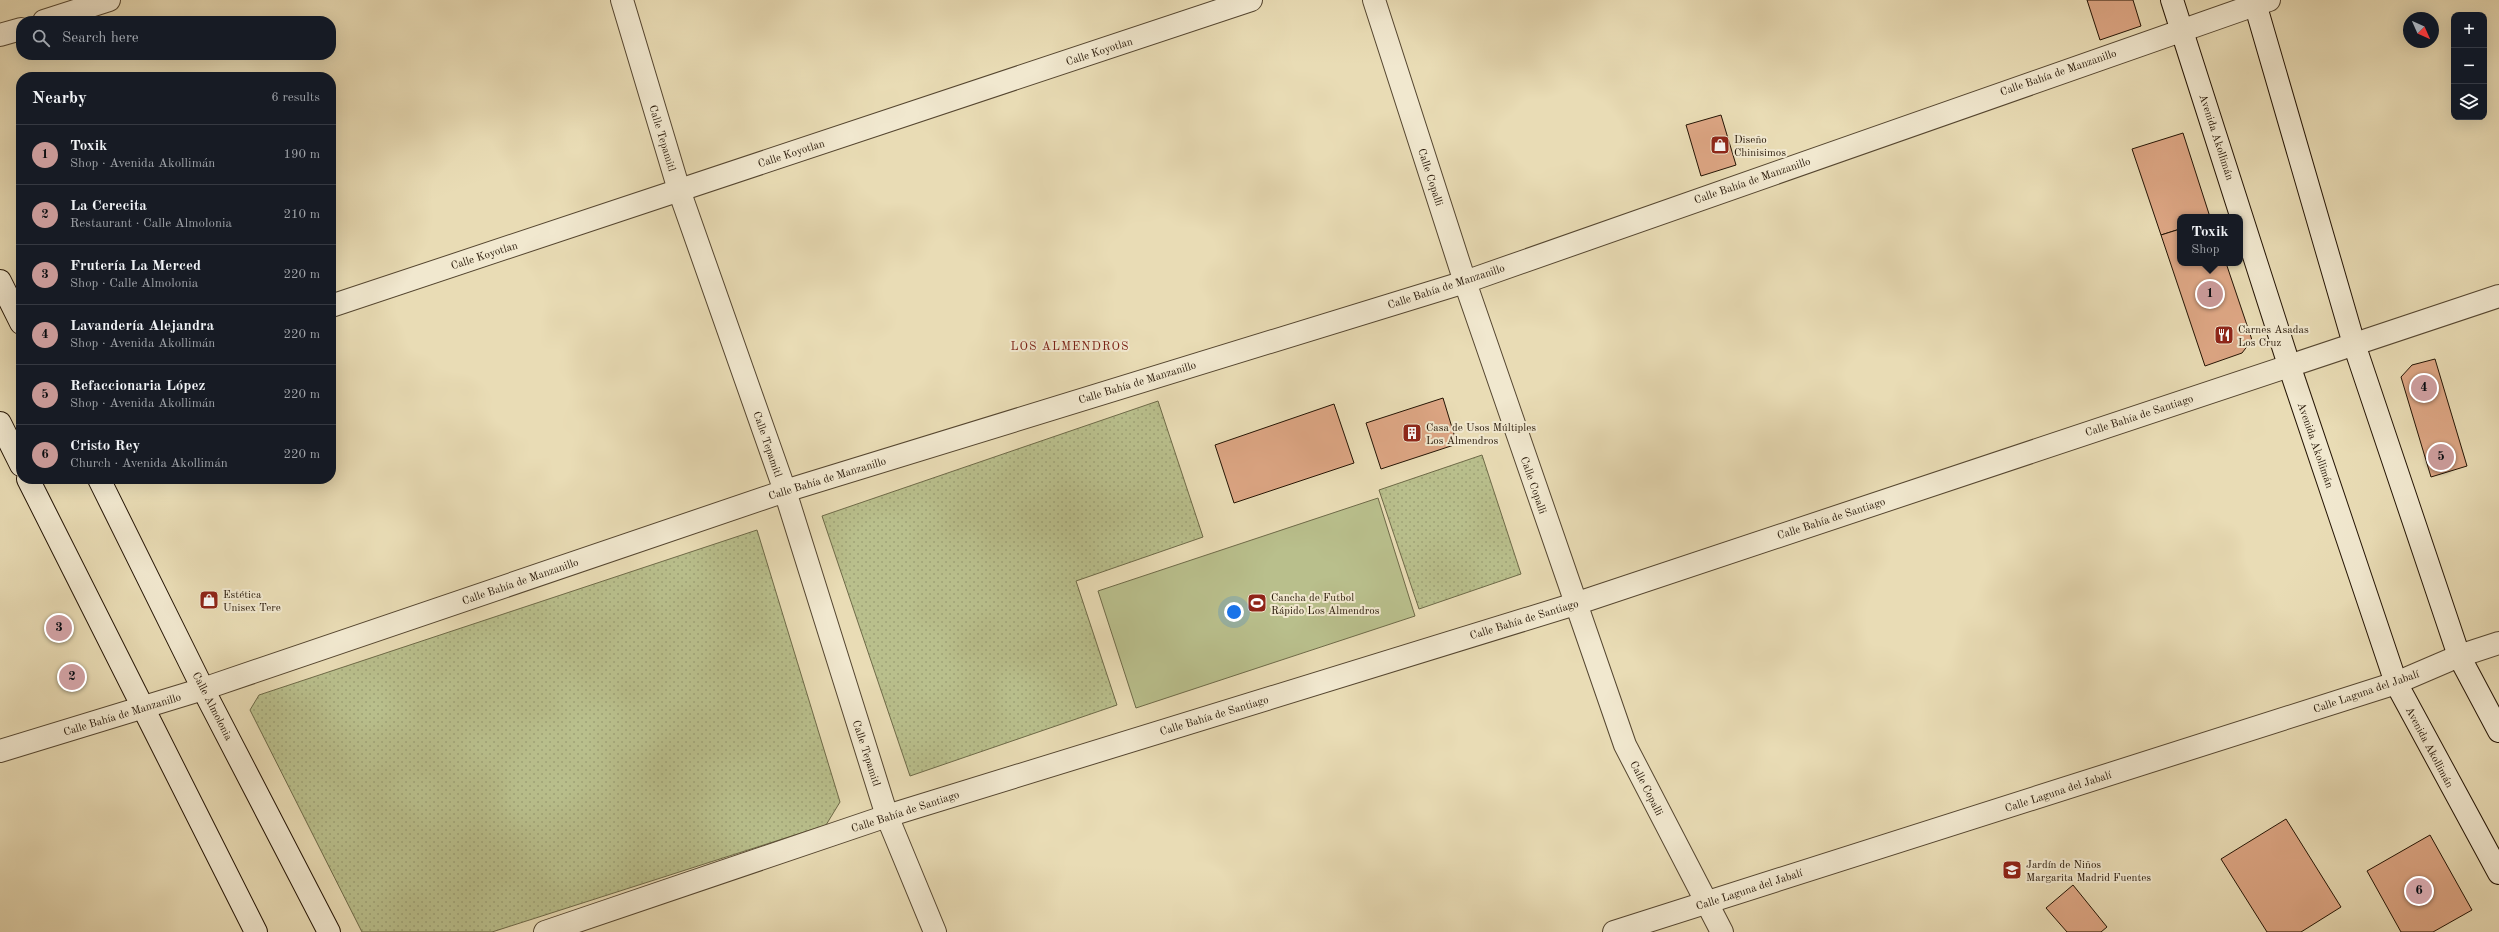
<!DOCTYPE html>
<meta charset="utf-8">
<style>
body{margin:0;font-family:"Old Standard TT",serif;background:#20242c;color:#f1f3f6}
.controls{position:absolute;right:12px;top:12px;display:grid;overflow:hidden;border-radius:8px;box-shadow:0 4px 16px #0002}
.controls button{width:36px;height:36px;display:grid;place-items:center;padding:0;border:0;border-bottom:1px solid #363941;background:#171b24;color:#f1f3f6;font:20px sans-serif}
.compass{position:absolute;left:2403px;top:12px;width:36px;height:36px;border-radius:50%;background:#171b24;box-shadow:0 4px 16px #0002;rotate:135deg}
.you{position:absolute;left:1234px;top:612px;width:14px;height:14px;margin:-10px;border:3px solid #fff;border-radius:50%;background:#1a73e8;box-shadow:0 0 0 6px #1a73e833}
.badge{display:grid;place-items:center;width:26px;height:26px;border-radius:50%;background:#c59692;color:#111;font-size:13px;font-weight:700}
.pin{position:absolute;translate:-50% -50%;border:2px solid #fff;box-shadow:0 1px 4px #0006}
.popup{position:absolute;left:2177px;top:214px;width:66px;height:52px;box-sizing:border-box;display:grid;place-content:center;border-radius:8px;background:#171b24;filter:drop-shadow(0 1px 3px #0005);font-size:13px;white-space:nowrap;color:#9ea1a6}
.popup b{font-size:15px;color:#f1f3f6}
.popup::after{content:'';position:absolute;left:50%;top:100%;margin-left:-8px;border:8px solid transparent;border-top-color:#171b24}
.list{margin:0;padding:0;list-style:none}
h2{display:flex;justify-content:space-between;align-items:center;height:52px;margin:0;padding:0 16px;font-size:17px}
h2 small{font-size:13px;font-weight:400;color:#9ea1a6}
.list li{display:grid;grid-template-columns:26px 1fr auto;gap:12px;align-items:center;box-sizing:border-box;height:60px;padding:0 16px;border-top:1px solid #363941}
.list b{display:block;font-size:15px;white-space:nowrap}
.list p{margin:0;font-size:13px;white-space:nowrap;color:#9ea1a6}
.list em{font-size:13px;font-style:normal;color:#9ea1a6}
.icon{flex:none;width:22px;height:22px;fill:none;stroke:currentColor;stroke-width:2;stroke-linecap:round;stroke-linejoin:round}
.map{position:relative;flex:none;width:2499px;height:932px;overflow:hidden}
.search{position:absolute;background:#171b24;box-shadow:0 4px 16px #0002;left:16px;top:16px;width:320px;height:44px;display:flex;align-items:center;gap:10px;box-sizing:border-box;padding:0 14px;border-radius:16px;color:#9ea1a6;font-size:15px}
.panel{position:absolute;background:#171b24;box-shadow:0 4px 16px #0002;left:16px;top:72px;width:320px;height:412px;border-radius:16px}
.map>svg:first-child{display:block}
.grass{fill:url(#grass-dots);stroke:#6e6a48}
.garden{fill:#b9bf8c;stroke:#6e6a48}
.building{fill:#dda684;stroke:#241404}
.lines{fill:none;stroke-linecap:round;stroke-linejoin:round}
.street-casing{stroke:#554630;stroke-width:24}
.secondary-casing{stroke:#241404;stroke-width:24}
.street{stroke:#f1e8cf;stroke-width:22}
.secondary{stroke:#f1e8cf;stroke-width:22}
.labels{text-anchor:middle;stroke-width:4;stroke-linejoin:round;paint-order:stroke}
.street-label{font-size:11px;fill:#241404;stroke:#f1e8cf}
.poi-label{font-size:11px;fill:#241404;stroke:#f1e8cf;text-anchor:start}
.neighbourhood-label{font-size:12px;letter-spacing:1px;fill:#7a1f14;stroke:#f1e8cf}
</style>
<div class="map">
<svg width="2499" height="932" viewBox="0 0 2499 932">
<defs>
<pattern id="grass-dots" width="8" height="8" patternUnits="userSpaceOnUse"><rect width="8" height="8" fill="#b9bf8c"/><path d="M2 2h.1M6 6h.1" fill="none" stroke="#9fa377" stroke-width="1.8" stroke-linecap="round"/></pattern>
</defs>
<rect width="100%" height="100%" fill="#e9dcb5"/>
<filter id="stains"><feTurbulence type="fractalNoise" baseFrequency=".005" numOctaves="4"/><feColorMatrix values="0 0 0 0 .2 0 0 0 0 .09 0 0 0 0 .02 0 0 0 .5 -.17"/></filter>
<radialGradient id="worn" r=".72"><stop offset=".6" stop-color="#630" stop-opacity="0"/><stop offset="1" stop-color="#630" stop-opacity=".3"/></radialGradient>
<!-- grass -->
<g class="grass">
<polygon points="1158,401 1203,537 1076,581 1117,705 910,776 822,516"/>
<polygon points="1482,455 1521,574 1419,609 1379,490"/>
<polygon points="757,530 840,802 826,825 492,932 362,932 250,710 259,695"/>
</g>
<!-- garden -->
<polygon class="garden" points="1378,498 1415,616 1136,708 1098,591"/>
<!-- building -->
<g class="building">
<polygon points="2087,0 2133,0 2141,26 2100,40"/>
<polygon points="1721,115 1736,165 1701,176 1686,125"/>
<polygon points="2183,133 2210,217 2180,217 2180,229 2161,235 2132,149"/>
<polygon points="2180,229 2180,263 2226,263 2252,340 2242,353 2205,366 2161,235"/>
<polygon points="2435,359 2467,466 2431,477 2401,377 2412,365"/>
<polygon points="1443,398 1457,444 1381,469 1366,423"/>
<polygon points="1334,404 1354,463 1234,503 1215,445"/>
<polygon points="2286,819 2341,907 2301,932 2267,932 2221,859"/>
<polygon points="2430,835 2472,910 2433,932 2401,932 2367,871"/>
<polygon points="2073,885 2107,927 2101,932 2067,932 2046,908"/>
</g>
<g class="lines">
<defs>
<g id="street">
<polyline points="622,0 679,190 785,491 887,816 935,932"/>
<polyline points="1374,0 1465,282 1625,745 1722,932"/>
<polyline points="44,21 109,0"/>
<polyline points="0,35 21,29"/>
<polyline points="331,306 1251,0"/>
<polyline points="0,751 203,689 785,491 1465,282 2269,0"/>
<polyline points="545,932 887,816 1575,604 2499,296"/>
<polyline points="1614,932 2396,683 2459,656 2499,643"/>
</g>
<g id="secondary">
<polyline points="2172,0 2289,365 2396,683 2499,873"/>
<polyline points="2254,0 2354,344 2459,656 2499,731"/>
<polyline points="0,281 21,323"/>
<polyline points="0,423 21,465"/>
<polyline points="28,479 256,932"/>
<polyline points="99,479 203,689 329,932"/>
</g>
</defs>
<!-- street casing -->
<use href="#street" class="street-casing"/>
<!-- secondary casing -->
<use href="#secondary" class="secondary-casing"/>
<!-- street -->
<use href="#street" class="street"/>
<!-- secondary -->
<use href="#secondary" class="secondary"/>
</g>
<!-- icons -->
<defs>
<symbol id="shop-square" viewBox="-11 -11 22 22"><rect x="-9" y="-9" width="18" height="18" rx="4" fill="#8f2418" stroke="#f1e8cf"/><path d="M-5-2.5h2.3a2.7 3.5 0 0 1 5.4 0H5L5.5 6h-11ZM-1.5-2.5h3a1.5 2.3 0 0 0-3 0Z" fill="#fff"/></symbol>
<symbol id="restaurant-square" viewBox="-11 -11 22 22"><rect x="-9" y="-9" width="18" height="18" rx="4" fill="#8f2418" stroke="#f1e8cf"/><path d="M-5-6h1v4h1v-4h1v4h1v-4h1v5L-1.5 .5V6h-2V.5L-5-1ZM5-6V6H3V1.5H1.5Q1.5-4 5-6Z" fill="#fff"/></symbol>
<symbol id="building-square" viewBox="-11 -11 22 22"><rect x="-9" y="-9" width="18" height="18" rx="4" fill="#8f2418" stroke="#f1e8cf"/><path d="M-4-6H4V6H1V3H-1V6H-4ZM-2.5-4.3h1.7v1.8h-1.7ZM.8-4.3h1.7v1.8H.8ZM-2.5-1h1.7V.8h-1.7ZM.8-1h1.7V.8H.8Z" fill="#fff"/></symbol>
<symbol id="stadium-square" viewBox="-11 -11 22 22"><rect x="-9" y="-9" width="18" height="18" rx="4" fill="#8f2418" stroke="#f1e8cf"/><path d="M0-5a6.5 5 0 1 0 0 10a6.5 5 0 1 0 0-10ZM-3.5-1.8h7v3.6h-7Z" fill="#fff"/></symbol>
<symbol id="school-square" viewBox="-11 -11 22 22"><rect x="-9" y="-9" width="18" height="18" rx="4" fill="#8f2418" stroke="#f1e8cf"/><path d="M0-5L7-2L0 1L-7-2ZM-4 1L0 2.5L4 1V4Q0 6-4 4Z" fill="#fff"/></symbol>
</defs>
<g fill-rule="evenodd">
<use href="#shop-square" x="1709" y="134" width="22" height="22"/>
<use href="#restaurant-square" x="2213" y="324" width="22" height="22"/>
<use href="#building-square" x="1401" y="422" width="22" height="22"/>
<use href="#shop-square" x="198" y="589" width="22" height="22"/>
<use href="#stadium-square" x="1246" y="592" width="22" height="22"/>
<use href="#school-square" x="2001" y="859" width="22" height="22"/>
</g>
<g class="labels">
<!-- street labels -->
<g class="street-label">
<text transform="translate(1099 51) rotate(-18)" y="4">Calle Koyotlan</text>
<text transform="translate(2058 72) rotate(-19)" y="4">Calle Bahía de Manzanillo</text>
<text transform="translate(2217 137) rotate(72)" y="4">Avenida Akollimán</text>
<text transform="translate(663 138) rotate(73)" y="4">Calle Tepamitl</text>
<text transform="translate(791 153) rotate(-18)" y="4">Calle Koyotlan</text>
<text transform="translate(1431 177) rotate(72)" y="4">Calle Copalli</text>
<text transform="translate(1752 180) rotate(-19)" y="4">Calle Bahía de Manzanillo</text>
<text transform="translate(484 255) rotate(-18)" y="4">Calle Koyotlan</text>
<text transform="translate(1446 286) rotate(-18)" y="4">Calle Bahía de Manzanillo</text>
<text transform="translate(1137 382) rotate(-17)" y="4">Calle Bahía de Manzanillo</text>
<text transform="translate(2139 415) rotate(-18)" y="4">Calle Bahía de Santiago</text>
<text transform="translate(768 444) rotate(71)" y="4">Calle Tepamitl</text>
<text transform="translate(2316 445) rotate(71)" y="4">Avenida Akollimán</text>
<text transform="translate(827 478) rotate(-17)" y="4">Calle Bahía de Manzanillo</text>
<text transform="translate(1534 485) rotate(71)" y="4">Calle Copalli</text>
<text transform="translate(1831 518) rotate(-18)" y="4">Calle Bahía de Santiago</text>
<text transform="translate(520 581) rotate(-19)" y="4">Calle Bahía de Manzanillo</text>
<text transform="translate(1524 619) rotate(-17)" y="4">Calle Bahía de Santiago</text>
<text transform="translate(2366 691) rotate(-19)" y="4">Calle Laguna del Jabalí</text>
<text transform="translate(213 706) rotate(63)" y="4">Calle Almolonia</text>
<text transform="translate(122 714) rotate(-17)" y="4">Calle Bahía de Manzanillo</text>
<text transform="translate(1214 715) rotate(-17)" y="4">Calle Bahía de Santiago</text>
<text transform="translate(2430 747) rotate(62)" y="4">Avenida Akollimán</text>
<text transform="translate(867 753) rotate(72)" y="4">Calle Tepamitl</text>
<text transform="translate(1647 788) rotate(63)" y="4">Calle Copalli</text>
<text transform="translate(2058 791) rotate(-18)" y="4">Calle Laguna del Jabalí</text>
<text transform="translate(905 811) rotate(-18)" y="4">Calle Bahía de Santiago</text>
<text transform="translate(1749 889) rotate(-18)" y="4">Calle Laguna del Jabalí</text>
</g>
<!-- poi labels -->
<g class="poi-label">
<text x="1734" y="143">Diseño<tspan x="1734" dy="13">Chinisimos</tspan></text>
<text x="2238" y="333">Carnes Asadas<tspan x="2238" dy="13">Los Cruz</tspan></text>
<text x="1426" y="431">Casa de Usos Múltiples<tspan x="1426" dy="13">Los Almendros</tspan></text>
<text x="223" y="598">Estética<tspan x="223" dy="13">Unisex Tere</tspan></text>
<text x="1271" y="601">Cancha de Futbol<tspan x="1271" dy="13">Rápido Los Almendros</tspan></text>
<text x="2026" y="868">Jardín de Niños<tspan x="2026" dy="13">Margarita Madrid Fuentes</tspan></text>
</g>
<!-- neighbourhood labels -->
<g class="neighbourhood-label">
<text x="1070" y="350">LOS ALMENDROS</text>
</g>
</g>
<rect width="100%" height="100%" filter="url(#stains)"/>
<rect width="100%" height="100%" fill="url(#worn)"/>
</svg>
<div class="controls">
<button>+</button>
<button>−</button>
<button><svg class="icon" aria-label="layers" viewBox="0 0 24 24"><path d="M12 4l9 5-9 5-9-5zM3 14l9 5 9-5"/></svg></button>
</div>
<svg class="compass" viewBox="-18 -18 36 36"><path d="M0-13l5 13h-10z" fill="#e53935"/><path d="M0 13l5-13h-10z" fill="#9ea1a6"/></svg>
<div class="you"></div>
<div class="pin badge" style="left:2210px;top:294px">1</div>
<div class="popup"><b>Toxik</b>Shop</div>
<div class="pin badge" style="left:72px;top:677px">2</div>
<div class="pin badge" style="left:59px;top:628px">3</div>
<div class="pin badge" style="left:2424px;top:388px">4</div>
<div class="pin badge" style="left:2441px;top:457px">5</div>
<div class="pin badge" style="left:2419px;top:891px">6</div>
<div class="search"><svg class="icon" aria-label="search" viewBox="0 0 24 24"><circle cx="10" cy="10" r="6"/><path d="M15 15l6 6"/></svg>Search here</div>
<section class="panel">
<h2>Nearby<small>6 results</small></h2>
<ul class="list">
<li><span class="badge">1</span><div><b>Toxik</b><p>Shop · Avenida Akollimán</p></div><em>190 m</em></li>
<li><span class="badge">2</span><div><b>La Cerecita</b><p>Restaurant · Calle Almolonia</p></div><em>210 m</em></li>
<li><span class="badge">3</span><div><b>Frutería La Merced</b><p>Shop · Calle Almolonia</p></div><em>220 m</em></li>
<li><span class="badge">4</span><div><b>Lavandería Alejandra</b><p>Shop · Avenida Akollimán</p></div><em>220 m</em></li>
<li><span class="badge">5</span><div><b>Refaccionaria López</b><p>Shop · Avenida Akollimán</p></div><em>220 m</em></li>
<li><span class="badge">6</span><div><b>Cristo Rey</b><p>Church · Avenida Akollimán</p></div><em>220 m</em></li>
</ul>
</section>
</div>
